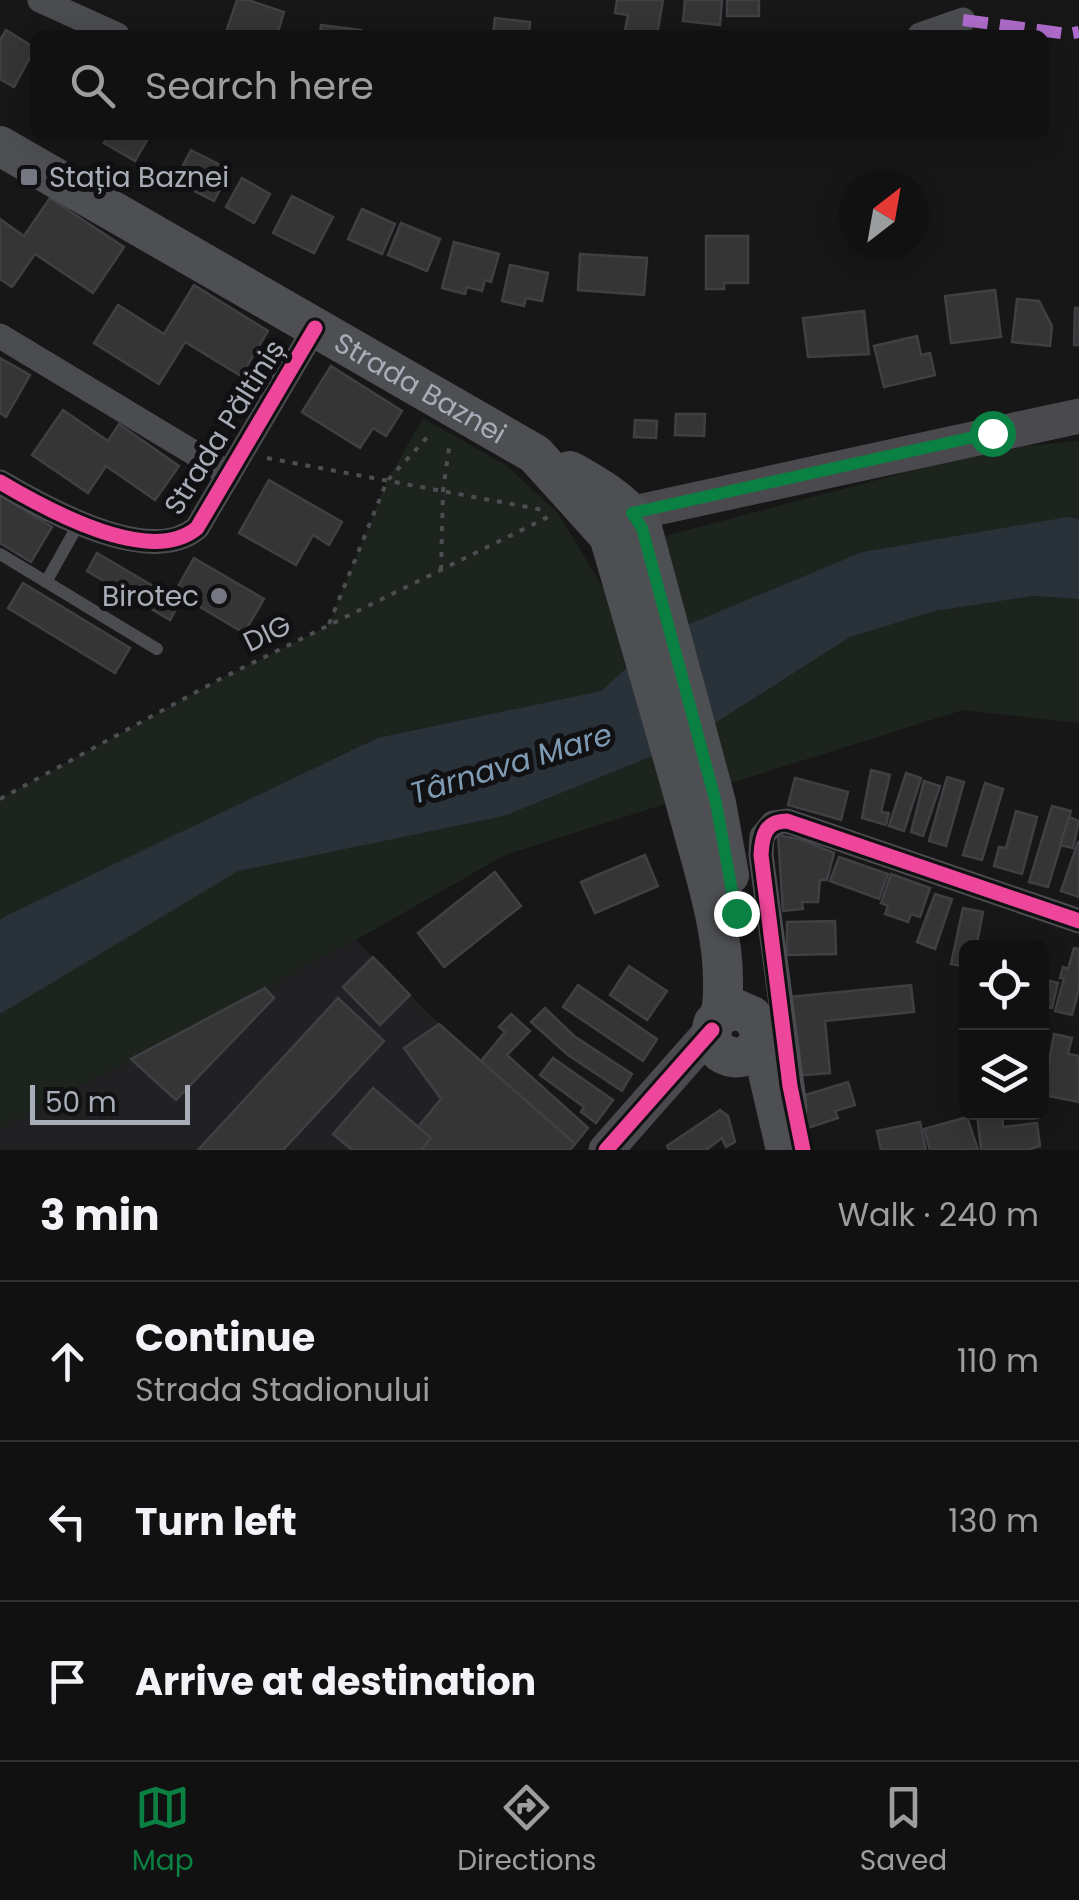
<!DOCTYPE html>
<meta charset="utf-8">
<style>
body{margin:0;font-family:Poppins,sans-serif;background:#1a1a1a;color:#f1f3f6}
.controls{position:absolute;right:30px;bottom:30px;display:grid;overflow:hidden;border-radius:15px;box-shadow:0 5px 25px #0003}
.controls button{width:90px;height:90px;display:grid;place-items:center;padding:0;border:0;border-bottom:2px solid #303131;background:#111;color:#f1f3f6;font:50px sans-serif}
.compass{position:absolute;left:839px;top:170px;width:90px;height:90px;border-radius:50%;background:#111;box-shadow:0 5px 25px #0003;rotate:31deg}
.scale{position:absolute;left:30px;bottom:25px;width:160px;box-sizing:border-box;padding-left:10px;border:5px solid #a8adb8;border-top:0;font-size:28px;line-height:35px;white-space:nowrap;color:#a8adb8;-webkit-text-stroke:8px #111113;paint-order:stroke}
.stop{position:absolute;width:30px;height:30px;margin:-22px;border:8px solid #0b8043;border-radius:50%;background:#fff}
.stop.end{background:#0b8043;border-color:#fff;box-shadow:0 2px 10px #0008}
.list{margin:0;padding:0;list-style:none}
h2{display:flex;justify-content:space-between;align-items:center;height:130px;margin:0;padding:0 40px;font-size:42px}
h2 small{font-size:32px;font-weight:400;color:#9c9d9f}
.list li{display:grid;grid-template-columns:65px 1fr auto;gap:30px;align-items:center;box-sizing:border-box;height:160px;padding:0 40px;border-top:2px solid #303131}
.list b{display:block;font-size:38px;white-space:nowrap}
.list p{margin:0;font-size:32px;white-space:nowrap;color:#9c9d9f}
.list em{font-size:32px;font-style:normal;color:#9c9d9f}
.icon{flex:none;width:55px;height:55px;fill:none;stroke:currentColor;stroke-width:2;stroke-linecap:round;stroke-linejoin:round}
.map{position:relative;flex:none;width:1079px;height:1150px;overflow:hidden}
.search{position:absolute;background:#111;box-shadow:0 5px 25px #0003;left:30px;right:30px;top:30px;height:110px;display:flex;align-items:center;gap:25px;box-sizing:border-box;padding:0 35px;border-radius:15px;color:#9c9d9f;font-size:38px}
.sheet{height:610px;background:#111}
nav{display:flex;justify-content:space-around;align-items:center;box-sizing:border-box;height:140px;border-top:2px solid #303131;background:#111;font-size:28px;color:#9c9d9f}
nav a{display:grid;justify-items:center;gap:5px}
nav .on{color:#0b8043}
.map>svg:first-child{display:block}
.built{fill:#212123}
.green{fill:#1d241e}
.water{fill:#2a3239}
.building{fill:#353536;stroke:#3f4043;stroke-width:2.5}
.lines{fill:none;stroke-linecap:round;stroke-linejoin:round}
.path{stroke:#4d4e52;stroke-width:4;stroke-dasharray:5 8;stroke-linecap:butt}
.lane{stroke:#4b4c50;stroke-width:12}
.street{stroke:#4b4c50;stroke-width:25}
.secondary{stroke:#4a4a4e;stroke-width:35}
.primary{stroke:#4d4f52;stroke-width:40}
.quiet{stroke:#b06ccc;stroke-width:12;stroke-dasharray:25 12;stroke-linecap:butt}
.cycleway-casing{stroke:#111113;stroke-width:21}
.cycleway{stroke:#ed469a;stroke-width:15}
.route{stroke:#0b8043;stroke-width:12}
.poi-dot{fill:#757880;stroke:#111113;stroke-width:4}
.labels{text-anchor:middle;stroke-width:10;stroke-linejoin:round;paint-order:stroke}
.poi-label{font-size:28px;fill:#a8adb8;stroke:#111113;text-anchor:start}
.street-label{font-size:28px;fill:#a8adb8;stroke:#111113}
.water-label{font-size:30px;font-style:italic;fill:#7f9bb3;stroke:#111113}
</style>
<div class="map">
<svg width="1079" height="1150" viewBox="0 0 1079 1150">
<rect width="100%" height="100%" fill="#171717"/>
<!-- built -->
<polygon class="built" points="356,940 439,1024 575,1144 570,1150 0,1150 0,1128"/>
<!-- green -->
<g class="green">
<polygon points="423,418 507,466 557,512 643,653 602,691 376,738 0,920 0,799 220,679 328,626 387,481"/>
<polygon points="1079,441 1079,519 1068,518 862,552 670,632 665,536 994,449"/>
<polygon points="1033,596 1079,599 1079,723 963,710 712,789 698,734 850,637 935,611"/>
<polygon points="670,749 684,798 505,855 356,940 0,1128 0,1014 238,870 504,816"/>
</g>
<!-- water -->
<g class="water">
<polygon points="1068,517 1079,519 1079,599 1033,596 935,611 850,637 698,734 670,632 862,552"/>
<polygon points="643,653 670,749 504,816 238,871 0,1014 0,920 6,916 377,738 601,691"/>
</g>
<!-- building -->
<g class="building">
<polygon points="237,0 248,0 284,12 277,35 225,35"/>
<polygon points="617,0 663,0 657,35 625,30 628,15 615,13"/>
<polygon points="685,0 722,0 720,25 683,21"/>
<rect x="727" y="0" width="32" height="16"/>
<polygon points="495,18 530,22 529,35 493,35"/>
<polygon points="321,25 361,30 361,35 320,35"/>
<polygon points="6,30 35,48 14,87 0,79 0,40"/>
<polygon points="109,135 150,135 135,161 104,143"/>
<polygon points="191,150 230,170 214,201 175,181"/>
<polygon points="242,178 270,194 254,223 226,207"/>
<polygon points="292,196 333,217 314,253 273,233"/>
<polygon points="50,198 124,247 93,293 35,254 12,287 0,279 0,219 24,236"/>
<polygon points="362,209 395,224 382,254 348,239"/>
<polygon points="401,223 440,239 427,271 388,255"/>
<polygon points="706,236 748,236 748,283 724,283 724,289 706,289"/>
<polygon points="454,242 499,254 491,282 485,280 482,291 467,287 465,294 442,288"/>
<polygon points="580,254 647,258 644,295 578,290"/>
<polygon points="510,265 548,273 542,301 526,298 524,306 502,301"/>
<polygon points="194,285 268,331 241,376 185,342 159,384 94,343 118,305 164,334"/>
<polygon points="995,290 1001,337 951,343 945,296"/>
<polygon points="1017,299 1039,301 1052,326 1050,346 1012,342"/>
<polygon points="1075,308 1079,308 1079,345 1074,345"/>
<polygon points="864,311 869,354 808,357 803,318"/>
<polygon points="917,336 921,355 930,353 935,375 884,387 874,346"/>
<polygon points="0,358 30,375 6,417 0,413"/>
<polygon points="331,366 402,411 386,436 373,428 360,448 302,412"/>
<polygon points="63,410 108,441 119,424 179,466 155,500 106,466 88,493 32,455"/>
<polygon points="676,414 705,414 704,436 675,435"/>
<polygon points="635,420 657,421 656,438 634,437"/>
<polygon points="269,480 342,522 329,545 313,535 296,565 239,533"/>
<polygon points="0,495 52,527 31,562 0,543"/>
<polygon points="97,553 180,602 170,620 87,571"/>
<polygon points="194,558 264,599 244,633 175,592"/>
<polygon points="23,583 130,648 115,673 8,608"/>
<polygon points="871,770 890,775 881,812 889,813 886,825 862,818"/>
<polygon points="906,773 921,778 904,831 889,826"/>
<polygon points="947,777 964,782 946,846 929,841"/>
<polygon points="795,778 848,792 841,820 788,805"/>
<polygon points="924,781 940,786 923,836 911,832"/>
<polygon points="985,783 1003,789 982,860 963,855"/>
<polygon points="1052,806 1071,811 1048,887 1029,882"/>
<polygon points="1016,811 1037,817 1022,874 994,866 999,847 1006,848"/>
<polygon points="1069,817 1079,821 1073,848 1060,845"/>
<polygon points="778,835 803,840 834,853 827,880 820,880 818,902 802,902 803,909 783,911"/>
<polygon points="1078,842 1079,842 1079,897 1061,891"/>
<polygon points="645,855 658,886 595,913 581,882"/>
<polygon points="839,857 888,874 879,899 830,881"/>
<polygon points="495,872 521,906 444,967 418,933"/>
<polygon points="891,874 930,888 920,917 911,914 908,922 885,914 888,906 881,903"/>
<polygon points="935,894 952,899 935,949 917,942"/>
<polygon points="963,908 983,912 976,948 966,948 966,967 951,964"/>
<polygon points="835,921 836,954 787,955 787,922"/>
<polygon points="1074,948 1079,949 1079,989 1072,1015 1055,1011 1064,978 1060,978 1063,967 1068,969"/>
<polygon points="373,957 410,995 380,1025 343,987"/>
<polygon points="629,966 667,991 647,1020 610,995"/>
<polygon points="1042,979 1058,983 1052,1008 1042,1006"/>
<polygon points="578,985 657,1039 643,1061 563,1007"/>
<polygon points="911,985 914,1012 825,1021 830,1073 795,1076 787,997"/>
<polygon points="265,988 274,998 176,1100 131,1059"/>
<polygon points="338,998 384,1041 283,1150 198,1150"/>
<polygon points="545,1008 574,1036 632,1074 622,1091 568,1055 531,1022"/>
<polygon points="511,1014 530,1031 507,1055 588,1128 575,1144 481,1061 505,1032 499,1027"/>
<polygon points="439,1024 575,1144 570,1150 421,1150 431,1138 418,1127 441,1099 404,1048"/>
<polygon points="1054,1034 1072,1038 1068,1054 1079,1056 1079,1102 1043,1095"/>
<polygon points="553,1058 613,1100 596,1123 581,1112 584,1107 540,1075"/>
<polygon points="848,1082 855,1105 835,1111 838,1118 805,1129 795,1098"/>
<polygon points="373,1088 431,1138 421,1150 352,1150 333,1134"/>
<polygon points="720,1110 728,1116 735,1142 726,1147 722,1138 706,1150 669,1150 667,1146"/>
<polygon points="1002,1112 1003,1127 1037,1123 1040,1146 1026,1150 981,1150 977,1114"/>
<polygon points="967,1117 978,1150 930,1150 924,1129"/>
<polygon points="920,1122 926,1150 881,1150 877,1131"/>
</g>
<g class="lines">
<!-- path -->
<g class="path">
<polyline points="267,458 543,510"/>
<polyline points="441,570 443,491 450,441"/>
<polyline points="329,624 387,481 432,432"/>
<polyline points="0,799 220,679 548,517"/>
</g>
<!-- lane -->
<g class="lane">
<polyline points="0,554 157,649"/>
<polyline points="46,582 79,523"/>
</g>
<!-- street -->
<g class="street">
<polyline points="40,0 117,35"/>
<polyline points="920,35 963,20"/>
<polyline points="0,336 229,474"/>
<path d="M0,482c44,26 149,86 197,46l118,-200"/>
<polyline points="795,1108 761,855 762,836 773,823 787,821 1079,921"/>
</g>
<!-- secondary -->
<g class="secondary">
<polyline points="606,519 1079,416"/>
<polyline points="606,1150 712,1030"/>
</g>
<!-- primary -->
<g class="primary">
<path id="s1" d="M0,146l535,308 74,82c28,96 56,191 82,286 14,53 33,109 32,164 0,9 0,22 -4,30 -5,10 -5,2 -7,13 -6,33 48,42 48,1l-8,-14 -16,-7 -16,6"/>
<path d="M570,471c27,15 55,31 72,57l74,275 13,72"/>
<polyline points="760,1038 786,1150"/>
</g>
<!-- quiet -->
<polyline class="quiet" points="963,20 1068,34 1079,32"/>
<defs>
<g id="cycleway">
<path d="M0,482c44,26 149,86 197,46l118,-200"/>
<polyline points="606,1150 712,1030"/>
<path d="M803,1150l-13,-64 -29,-231c1,-19 4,-34 26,-34l292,100"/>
</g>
</defs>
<!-- cycleway casing -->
<use href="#cycleway" class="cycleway-casing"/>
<!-- cycleway -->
<use href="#cycleway" class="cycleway"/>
</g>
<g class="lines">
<!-- route -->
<polyline class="route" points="736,913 716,803 642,528 632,513 992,433"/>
</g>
<!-- markers -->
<g class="poi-dot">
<rect x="19" y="167" width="20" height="20" rx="5"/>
<circle cx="219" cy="596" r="10"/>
</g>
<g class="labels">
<!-- poi labels -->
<g class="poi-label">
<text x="49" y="187">Stația Baznei</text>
<text x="199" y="606" text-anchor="end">Birotec</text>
</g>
<!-- street labels -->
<g class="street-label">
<text dy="10" stroke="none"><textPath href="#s1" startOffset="485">Strada Baznei</textPath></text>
<text transform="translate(224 427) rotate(-58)" y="10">Strada Păltiniș</text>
<text transform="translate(267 633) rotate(-26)" y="10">DIG</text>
</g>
<!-- water labels -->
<g class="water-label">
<text transform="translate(511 764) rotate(-17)" y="10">Târnava Mare</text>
</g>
</g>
</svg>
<div class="controls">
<button><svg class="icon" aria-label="locate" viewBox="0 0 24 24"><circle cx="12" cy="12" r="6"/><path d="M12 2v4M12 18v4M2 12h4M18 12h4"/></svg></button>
<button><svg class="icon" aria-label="layers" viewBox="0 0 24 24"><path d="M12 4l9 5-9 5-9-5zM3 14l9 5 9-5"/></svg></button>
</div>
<svg class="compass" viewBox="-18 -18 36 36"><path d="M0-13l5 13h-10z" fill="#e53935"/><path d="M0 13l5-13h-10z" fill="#9c9d9f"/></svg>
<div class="scale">50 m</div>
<div class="stop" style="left:992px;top:433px"></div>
<div class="stop end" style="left:736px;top:913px"></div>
<div class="search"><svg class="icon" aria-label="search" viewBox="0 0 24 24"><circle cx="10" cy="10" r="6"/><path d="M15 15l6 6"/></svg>Search here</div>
</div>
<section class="sheet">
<h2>3 min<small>Walk · 240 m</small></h2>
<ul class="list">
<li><svg class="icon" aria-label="ahead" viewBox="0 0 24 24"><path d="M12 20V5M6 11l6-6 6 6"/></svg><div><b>Continue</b><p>Strada Stadionului</p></div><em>110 m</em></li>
<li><svg class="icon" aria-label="left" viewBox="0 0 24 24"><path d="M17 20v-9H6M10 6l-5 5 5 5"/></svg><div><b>Turn left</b></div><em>130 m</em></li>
<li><svg class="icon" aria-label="arrive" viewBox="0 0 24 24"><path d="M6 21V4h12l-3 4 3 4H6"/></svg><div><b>Arrive at destination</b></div></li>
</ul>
</section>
<nav>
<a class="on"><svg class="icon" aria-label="map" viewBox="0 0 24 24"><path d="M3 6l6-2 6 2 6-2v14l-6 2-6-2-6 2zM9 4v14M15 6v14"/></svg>Map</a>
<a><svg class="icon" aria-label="directions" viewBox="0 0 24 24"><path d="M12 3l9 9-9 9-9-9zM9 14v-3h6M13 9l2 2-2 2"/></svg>Directions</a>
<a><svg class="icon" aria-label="saved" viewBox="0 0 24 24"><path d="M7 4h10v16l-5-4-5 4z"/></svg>Saved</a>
</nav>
